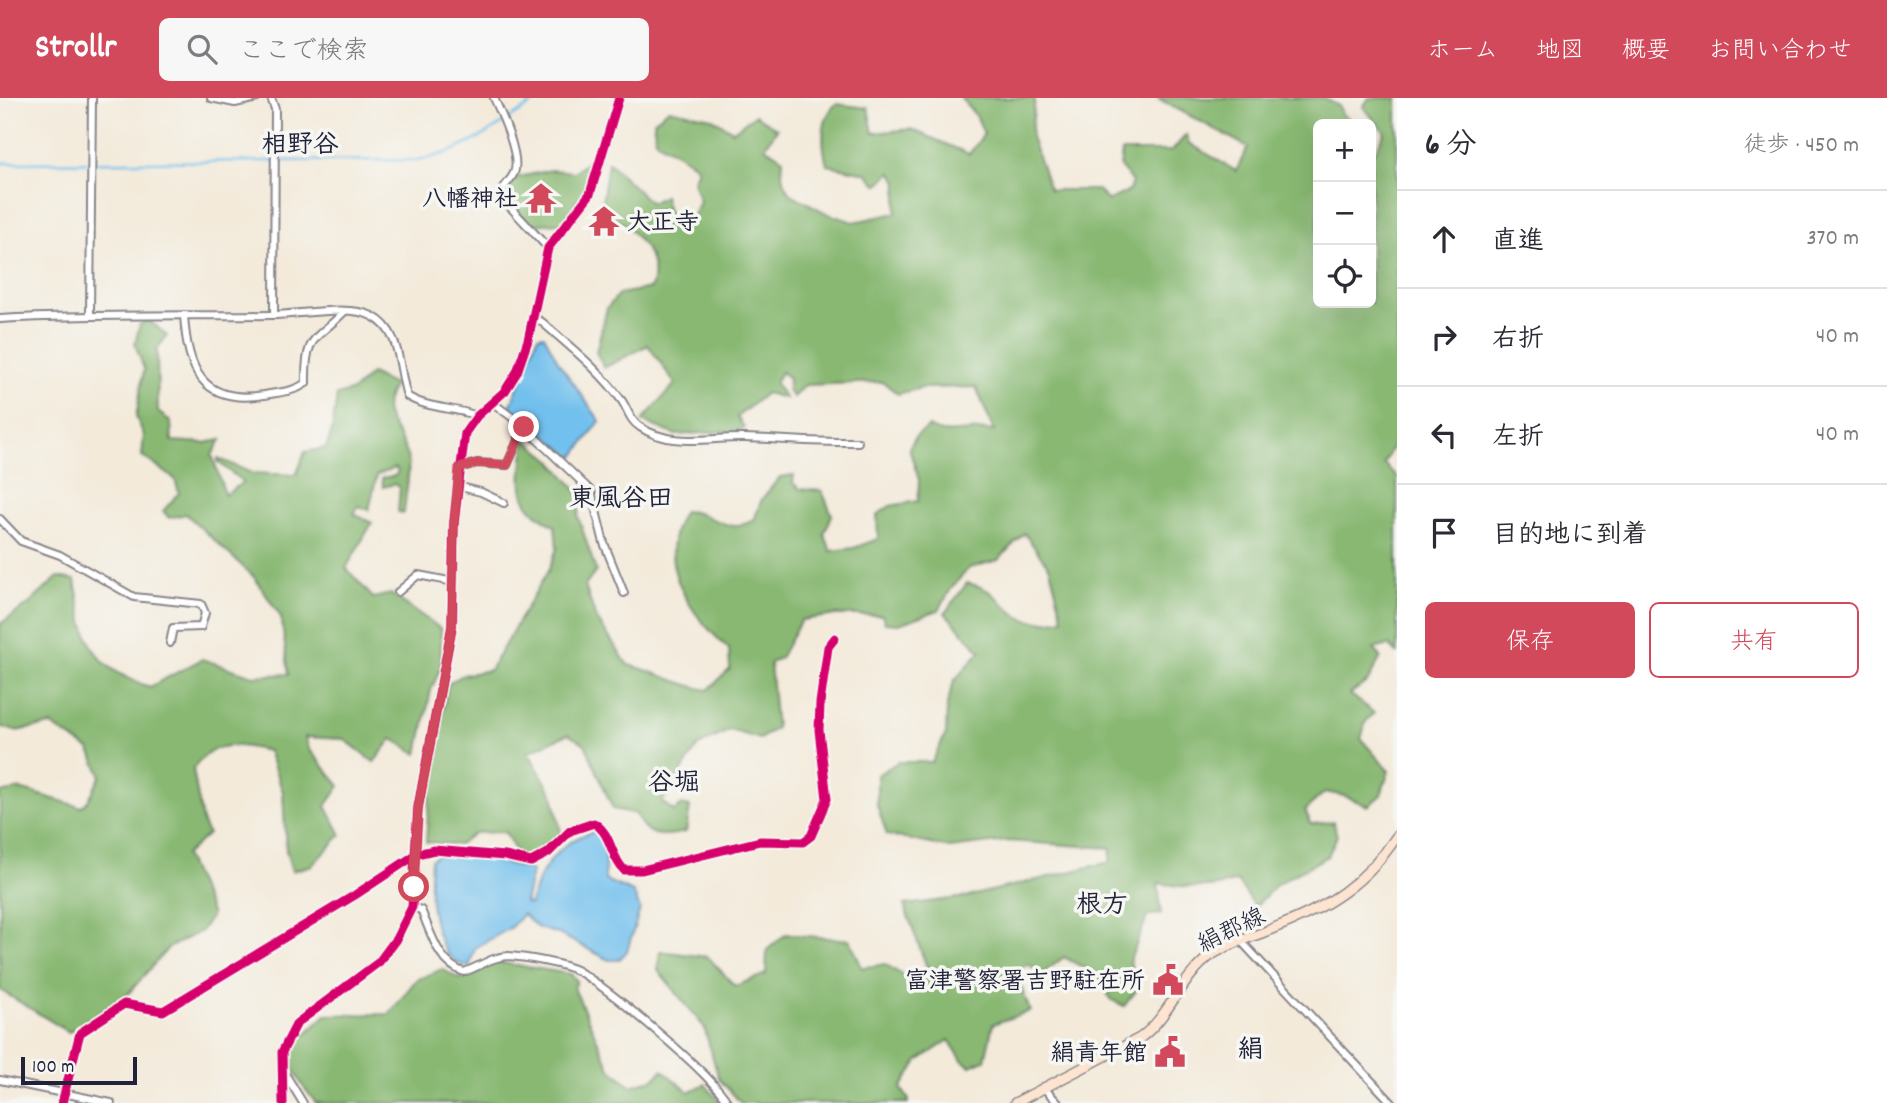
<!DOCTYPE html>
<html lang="ja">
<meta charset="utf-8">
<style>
body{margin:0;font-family:Dekko,"Klee One",sans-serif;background:#f7f7f7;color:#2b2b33}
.controls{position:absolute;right:21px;top:21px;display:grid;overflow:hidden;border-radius:10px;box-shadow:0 7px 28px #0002}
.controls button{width:63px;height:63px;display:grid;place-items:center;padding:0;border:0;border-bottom:2px solid #e1e1e2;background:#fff;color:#2b2b33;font:35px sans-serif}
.scale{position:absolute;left:21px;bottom:18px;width:116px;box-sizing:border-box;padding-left:7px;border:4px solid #22223b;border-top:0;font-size:19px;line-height:24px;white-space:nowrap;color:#22223b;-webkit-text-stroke:5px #f6f6f2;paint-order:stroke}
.stop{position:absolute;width:21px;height:21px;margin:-16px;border:5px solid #d1495b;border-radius:50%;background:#fff}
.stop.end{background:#d1495b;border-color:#fff;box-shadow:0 2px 7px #0008}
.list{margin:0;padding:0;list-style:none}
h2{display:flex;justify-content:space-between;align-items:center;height:91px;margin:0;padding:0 28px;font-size:30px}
h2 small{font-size:23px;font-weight:400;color:#7c7c81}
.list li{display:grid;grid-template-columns:46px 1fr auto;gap:21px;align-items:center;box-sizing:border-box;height:98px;padding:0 28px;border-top:2px solid #e1e1e2}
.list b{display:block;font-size:26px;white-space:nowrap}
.list em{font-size:23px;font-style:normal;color:#7c7c81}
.actions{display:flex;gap:14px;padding:21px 28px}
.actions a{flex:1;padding:16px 0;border:2px solid #d1495b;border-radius:10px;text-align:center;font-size:24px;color:#d1495b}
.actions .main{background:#d1495b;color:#fff}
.icon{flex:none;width:38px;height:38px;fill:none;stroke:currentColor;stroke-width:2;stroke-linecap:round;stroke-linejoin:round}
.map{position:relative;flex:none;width:1397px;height:1005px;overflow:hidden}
header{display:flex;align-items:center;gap:42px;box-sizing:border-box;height:98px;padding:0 35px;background:#d1495b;color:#fff}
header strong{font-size:33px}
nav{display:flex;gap:38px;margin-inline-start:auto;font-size:24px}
.search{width:490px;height:63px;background:#f7f7f7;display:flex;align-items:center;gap:18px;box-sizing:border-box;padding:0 24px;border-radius:10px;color:#7c7c81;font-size:26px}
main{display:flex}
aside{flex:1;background:#fff}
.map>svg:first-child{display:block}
.forest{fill:#88b872;stroke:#556d56;stroke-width:2}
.water{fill:#72c0ed;stroke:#4a7194;stroke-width:2}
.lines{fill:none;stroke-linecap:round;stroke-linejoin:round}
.stream{stroke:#72c0ed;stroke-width:2.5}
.street-casing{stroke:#8a868a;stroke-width:10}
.secondary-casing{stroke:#8a868a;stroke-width:12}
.street{stroke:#fff;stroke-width:6}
.secondary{stroke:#fde4d0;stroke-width:9}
.cycleway-casing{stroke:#f6f6f2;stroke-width:13}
.cycleway{stroke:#d6006c;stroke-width:9}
.route{stroke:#d1495b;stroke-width:9}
.labels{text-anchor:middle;stroke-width:7;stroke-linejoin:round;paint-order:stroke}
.poi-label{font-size:24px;font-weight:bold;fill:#22223b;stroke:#f6f6f2;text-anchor:end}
.street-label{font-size:24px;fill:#22223b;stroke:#f6f6f2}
.neighbourhood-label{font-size:26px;font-weight:bold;fill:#22223b;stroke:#f6f6f2}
</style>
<header>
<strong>Strollr</strong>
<div class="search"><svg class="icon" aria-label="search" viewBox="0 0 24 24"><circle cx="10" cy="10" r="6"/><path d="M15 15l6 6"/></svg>ここで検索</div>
<nav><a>ホーム</a><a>地図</a><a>概要</a><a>お問い合わせ</a></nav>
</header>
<main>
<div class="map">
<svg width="1397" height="1005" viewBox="0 0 1397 1005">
<rect width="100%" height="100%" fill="#f6f6f2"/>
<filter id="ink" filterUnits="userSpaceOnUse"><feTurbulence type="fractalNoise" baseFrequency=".0143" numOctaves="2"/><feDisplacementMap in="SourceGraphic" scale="14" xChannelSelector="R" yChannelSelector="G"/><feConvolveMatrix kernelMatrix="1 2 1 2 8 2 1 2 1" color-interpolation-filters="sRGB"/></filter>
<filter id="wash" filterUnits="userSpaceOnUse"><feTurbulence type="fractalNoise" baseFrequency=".00686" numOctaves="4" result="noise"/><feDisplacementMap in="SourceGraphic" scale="28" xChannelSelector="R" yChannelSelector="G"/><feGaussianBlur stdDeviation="1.57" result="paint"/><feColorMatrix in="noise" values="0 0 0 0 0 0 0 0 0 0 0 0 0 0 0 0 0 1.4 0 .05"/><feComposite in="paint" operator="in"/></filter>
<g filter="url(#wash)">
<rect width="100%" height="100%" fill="#f3eada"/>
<!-- forest -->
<g class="forest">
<path d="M961,0h74l-4,39 19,53h48l10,11 22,-11 2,-9 -12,-14 2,-16h50l14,-16 3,8 47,28 12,-24 -91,-49h167l15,8 3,8 14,10h-38v179h53v-151h4l10,-20 -22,-25 6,-9h28v339l-13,27 13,13v176l-8,-8 -15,4 7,8 -13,24 -18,13 24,19 -8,8 -5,18 28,32 -8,24 -13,11 -23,-10 -20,-4 -20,18 6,14 22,-2 4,14 -9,20 -50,27 -23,24 -18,-26c-27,10 -51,6 -79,2l3,31 -13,1 -18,45 6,31 -12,15 -12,-6 -20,-28 -28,-15 -22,17 -14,-10 -13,8 15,39 -37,13 -8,36 -15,6 -8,-6 -13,-20 -31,21 -17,27 8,12 -1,3h-167l-22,-24 -15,-52 -46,-57 2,-19 48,6 27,29 31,-12 1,-24 19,-16 64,6 12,28 23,-4 20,13 23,-7 -24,-65 62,-8 144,-35 1,-14 -104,-7 -57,7 -63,-13 -10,-30v-30l21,-13h34l14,-28 1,-29 7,-24 26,-30 -35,-38 22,-30c47,9 33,49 96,36l-13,-51 -26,-35 -26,27 -29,8 -17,19 -13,23 -40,14 -14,-1 -3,-8h-46l-35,5 -21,38 -10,5 6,65 -16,11 -30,-9 -32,16 -36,56 12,9 8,-6 8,2 -4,25c-23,5 -41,7 -50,-18l-23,-5 -28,-65 -17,-10 -40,18 25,43 8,38 -25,26 -19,-5 -12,-22 -31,1 -15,12 -33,-3 5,-67 17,-91 15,-9 27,-5 59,-101 8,-21 -2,-22c-44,-23 -33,-43 -30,-87l25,20 32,37 -4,20 18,55 -11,15 11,32 32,47c28,6 51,20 80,25l22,-21 -1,-20c-38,-34 -77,-86 -45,-138 27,0 41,25 70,9l8,-21 18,-22 14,-2 -1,8 7,6 22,2 10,24 -8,19 7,17 23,-3 24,-9 -1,-24 13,-9 28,-5 1,-21 -10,-32 7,-12 13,-9c18,12 44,0 65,4l-18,-44 -55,1 -23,6 -15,-12 -78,3 -12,12 -5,-6 1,-13 -8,-6 -6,11 10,15 -19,-5 -29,24 7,10 -1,3 -67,5 -34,-14 33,-37 -27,-39 -44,23 -8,-16 11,-44 12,-14 32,-6c13,-36 -27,-63 -49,-85l6,-41 43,41 13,-7 4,16 23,7 9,-17 -7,-21 5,-12c-12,-13 -28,-18 -43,-29l-1,-19 15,-12 43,9 21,13 22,-16 22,14 -12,18 18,12 -1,16 7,18 39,21 26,8 42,-9 2,-31 -7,-10 -13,13 -12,-12 -39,-8c-5,-20 -7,-46 9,-61l32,4 5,25 38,-4 58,25 15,-20 -7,-17z"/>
<path d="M595,58l3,1 -8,25 -28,41 -34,2c-13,-15 -30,-26 -18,-46l41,-9 23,2z"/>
<path d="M149,222l18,16 -10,13 1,63 13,10 1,19 33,2 16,-3 -9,15 13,40 18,-13 -25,-20v-4l33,15 45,2 9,-23 21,-4 6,-17 5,-36 17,-5 17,-16 23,11c-21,34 6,40 13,71 4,16 -2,40 -3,57l-6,-1 2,-24 -6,-4 -11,3 -1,-9 13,-2 3,-5 -3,-3 -18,7 -8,35 -11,-4 -4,8 18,9 -26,45 27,30 18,-4 50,35v38l-10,23 -13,64 -26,-15 -18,23 -30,-23 -39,-2 4,12 31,37 -14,20 15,29 -29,30 -20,6 -6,-20 -3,-59 -15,-41c-31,-7 -54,-12 -75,18l9,52 6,13 -23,21 27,60 -11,16 -33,17 -40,46 -59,38 -69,-42v-197l20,-4 61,18 7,-6 13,-26 -11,-25 -39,-25 -36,6 -15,-5v-102l29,-20 29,-27 17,3c11,59 12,86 75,107l52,-28 51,17 36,-2 -8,-57 -27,-40 -68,-63 -17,4 -6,-7 16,-18 -4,-14 -33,-23 2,-21 -8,-18 8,-48 -9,-25 5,-20z"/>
<polygon points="496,864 571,876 577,883 574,890 610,970 631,988 654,981 662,972 689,994 705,986 720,1005 316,1005 302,987 285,955 326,917 389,916 416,882 442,871 460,881"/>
</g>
<!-- water -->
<g class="water">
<polygon points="544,237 559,265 600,323 573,360 510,309 538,238"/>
<path d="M596,733l9,13v36l28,12 7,17 -13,42 -8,9h-10l-50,-26 -21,-6 -15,-14 -13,14 -35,20 -6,19c-39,-7 -41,-77 -38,-107l6,-5 44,2 46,12 5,3 -7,31 5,1c10,-36 29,-64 66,-73z"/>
</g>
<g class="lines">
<!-- stream -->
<path class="stream" d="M0,65l417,-3c50,-7 83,-36 124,-62"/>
</g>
</g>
<g filter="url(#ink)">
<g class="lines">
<defs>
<g id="street">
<polyline points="211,0 235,5 257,0"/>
<polyline points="271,0 275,11 274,217"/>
<path d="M494,0c7,15 27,59 20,75 -4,9 -11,12 -14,23l48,52"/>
<polyline points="90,216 92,0"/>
<path d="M184,217c3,54 18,90 80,80 15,-3 30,-3 42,-12 -1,-48 9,-42 38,-71"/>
<path d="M533,219l9,5c27,24 58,48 80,79 6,9 8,20 18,26 31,21 70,10 105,11 38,1 75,5 113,4"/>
<path d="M0,221c91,-5 181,-3 272,-4 26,0 77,-11 100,1 30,15 26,52 35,80 20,13 47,11 70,20"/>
<polyline points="493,305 521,326 591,393 604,445 624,495"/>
<polyline points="459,370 477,365 507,367 524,329"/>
<polyline points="457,388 481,394 504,405"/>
<polyline points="0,421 21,443 60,457 134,499 201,506 205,515 201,529 173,530 170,545"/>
<polyline points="398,494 418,477 454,484"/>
<path d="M412,809l9,3c10,22 17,54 43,62 15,-5 29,-16 45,-16 16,1 56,8 69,15 32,19 133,102 150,132"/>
<polyline points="1241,843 1392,1005"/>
<polyline points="284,974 303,1005"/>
<polyline points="0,982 111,1005"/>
<polyline points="1043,989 1058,1005"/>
<path d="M62,1005l18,-70 44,-29 39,7 192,-116 62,-41 17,-4 71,6 26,6 17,-9 22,-22 24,-8c18,11 16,33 30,47h18l118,-29 43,1 8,-6 16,-37 -8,-69 1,-27 8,-56 7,-9"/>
</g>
<g id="secondary">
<polyline points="283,1005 282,954 297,925 379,864 396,841 412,809 418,710 452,529 454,424 465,335 477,318 505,293 517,274 528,242 548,150 590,96 619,0"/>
<path d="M1015,1005l125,-65c29,-21 41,-60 70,-82 18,-13 44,-19 64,-28 53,-20 92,-45 123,-92"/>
</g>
</defs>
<!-- street casing -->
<use href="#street" class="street-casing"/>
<!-- secondary casing -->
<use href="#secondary" class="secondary-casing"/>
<!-- street -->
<use href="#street" class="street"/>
<!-- secondary -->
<use href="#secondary" class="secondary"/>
<defs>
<g id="cycleway">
<path d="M62,1005l18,-70 44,-29 39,7 192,-116 62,-41 17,-4 71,6 26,6 17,-9 22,-22 24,-8c18,11 16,33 30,47h18l118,-29 43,1 8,-6 16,-37 -8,-69 1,-27 8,-56 7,-9"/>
<polyline points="283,1005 282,954 297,925 379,864 396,841 412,809 418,710 452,529 454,424 465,335 477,318 505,293 517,274 528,242 548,150 590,96 619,0"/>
</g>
</defs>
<!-- cycleway casing -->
<use href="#cycleway" class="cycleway-casing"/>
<!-- cycleway -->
<use href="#cycleway" class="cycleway"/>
</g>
</g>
<g class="lines" filter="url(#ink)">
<!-- route -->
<polyline class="route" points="414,789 418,710 452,528 454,424 459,370 477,365 507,367 524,329"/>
</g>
<!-- icons -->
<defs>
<symbol id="temple-bare" viewBox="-9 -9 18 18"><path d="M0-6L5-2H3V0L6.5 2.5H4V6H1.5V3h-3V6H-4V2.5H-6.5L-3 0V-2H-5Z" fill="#d1495b" stroke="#f6f6f2" stroke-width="2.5" paint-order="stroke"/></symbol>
<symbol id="civic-bare" viewBox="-9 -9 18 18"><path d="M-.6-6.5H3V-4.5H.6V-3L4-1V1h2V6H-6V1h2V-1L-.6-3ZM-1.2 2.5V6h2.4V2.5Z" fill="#d1495b" stroke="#f6f6f2" stroke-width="2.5" paint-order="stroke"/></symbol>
</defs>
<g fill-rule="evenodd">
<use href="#temple-bare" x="519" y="78" width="44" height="44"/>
<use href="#temple-bare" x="582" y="101" width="44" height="44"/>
<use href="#civic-bare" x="1146" y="860" width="44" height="44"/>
<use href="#civic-bare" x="1148" y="932" width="44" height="44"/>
</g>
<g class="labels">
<!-- poi labels -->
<g class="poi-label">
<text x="518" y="108">八幡神社</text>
<text x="627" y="131" text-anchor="start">大正寺</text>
<text x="1145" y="890">富津警察署吉野駐在所</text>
<text x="1147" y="962">絹青年館</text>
</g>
<!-- street labels -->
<g class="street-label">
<text transform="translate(1231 831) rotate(-26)" y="8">絹郡線</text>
</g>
<!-- neighbourhood labels -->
<g class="neighbourhood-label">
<text x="300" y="54">相野谷</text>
<text x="621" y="408">東風谷田</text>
<text x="674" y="692">谷堀</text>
<text x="1102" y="814">根方</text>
<text x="1251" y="959">絹</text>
</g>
</g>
</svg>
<div class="controls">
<button>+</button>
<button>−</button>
<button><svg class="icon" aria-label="locate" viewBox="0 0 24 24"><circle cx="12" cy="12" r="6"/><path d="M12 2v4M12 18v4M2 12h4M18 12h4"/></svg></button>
</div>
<div class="scale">100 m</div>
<div class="stop" style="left:414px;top:789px"></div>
<div class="stop end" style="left:524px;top:329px"></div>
</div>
<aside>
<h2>6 分<small>徒歩 · 450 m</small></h2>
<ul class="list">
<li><svg class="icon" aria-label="ahead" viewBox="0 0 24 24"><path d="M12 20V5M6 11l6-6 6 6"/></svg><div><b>直進</b></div><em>370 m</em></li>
<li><svg class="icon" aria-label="right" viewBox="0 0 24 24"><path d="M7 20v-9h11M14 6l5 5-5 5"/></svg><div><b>右折</b></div><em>40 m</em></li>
<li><svg class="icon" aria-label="left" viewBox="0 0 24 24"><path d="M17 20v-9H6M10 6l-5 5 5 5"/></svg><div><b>左折</b></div><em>40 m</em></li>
<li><svg class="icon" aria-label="arrive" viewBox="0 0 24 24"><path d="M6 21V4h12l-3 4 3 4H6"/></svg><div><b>目的地に到着</b></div></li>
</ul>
<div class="actions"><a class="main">保存</a><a>共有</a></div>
</aside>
</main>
